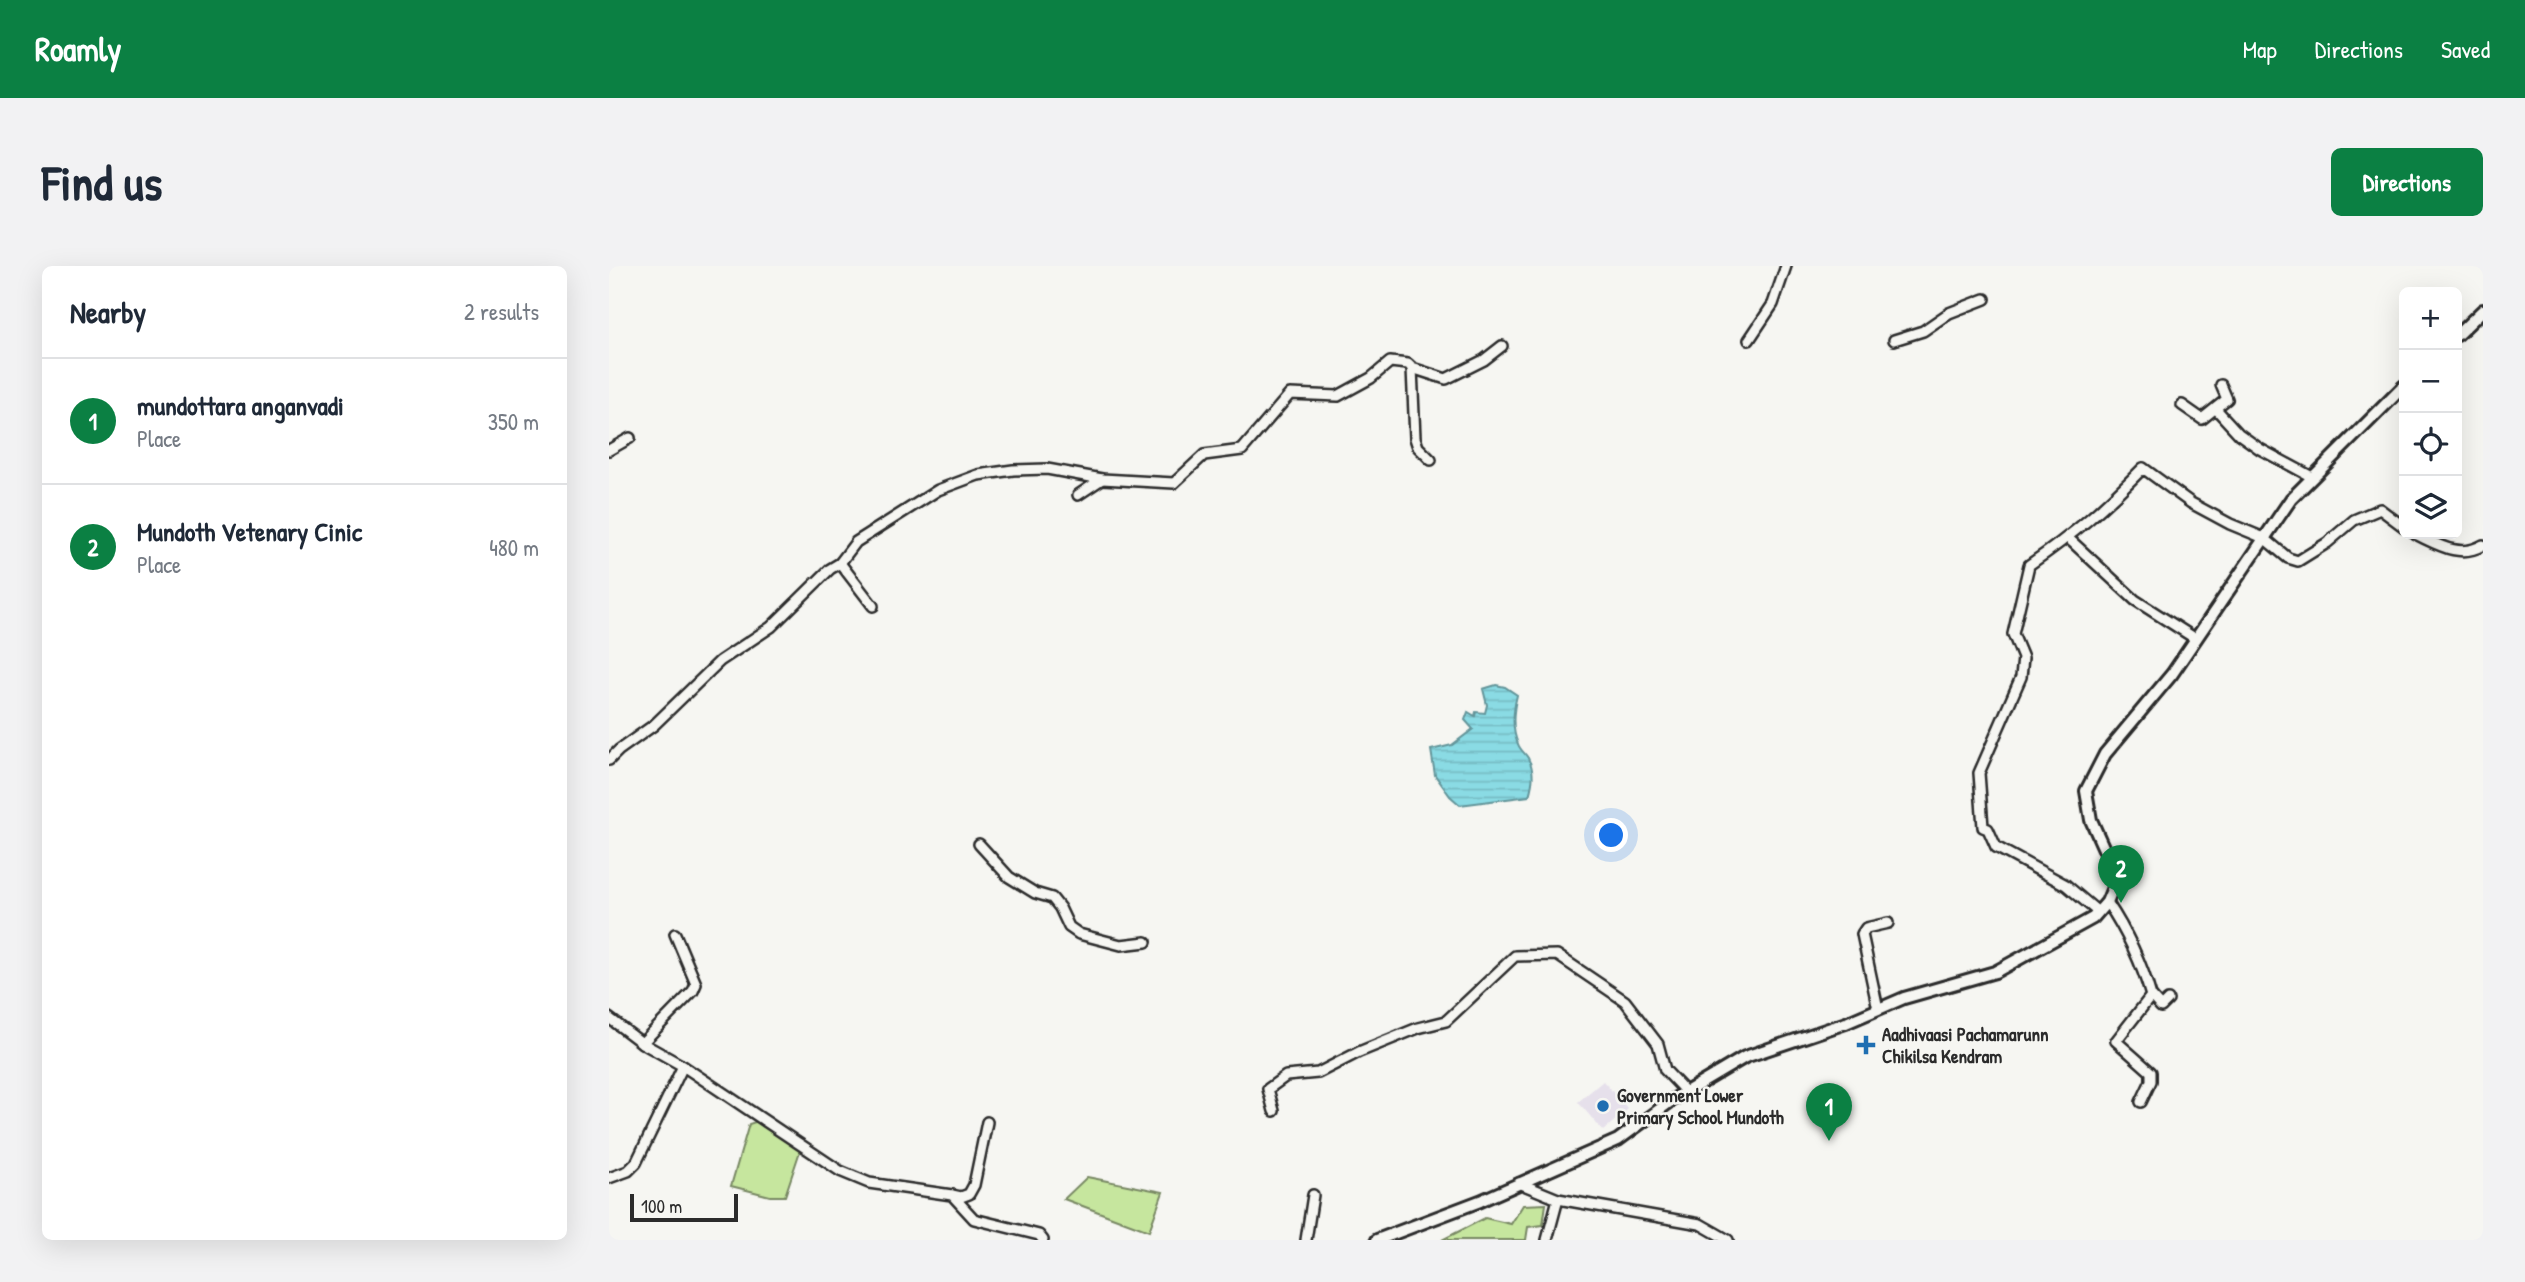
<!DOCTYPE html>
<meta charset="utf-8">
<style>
body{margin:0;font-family:"Patrick Hand",sans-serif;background:#f2f2f3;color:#1f2937}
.controls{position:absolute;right:21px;top:21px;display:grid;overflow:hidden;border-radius:10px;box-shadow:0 7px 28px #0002}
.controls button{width:63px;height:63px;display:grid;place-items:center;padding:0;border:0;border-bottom:2px solid #e0e1e3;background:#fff;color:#1f2937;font:35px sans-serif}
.scale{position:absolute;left:21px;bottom:18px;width:108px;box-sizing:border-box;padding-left:7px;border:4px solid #2b2b2b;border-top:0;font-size:19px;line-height:24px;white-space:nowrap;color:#2b2b2b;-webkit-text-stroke:5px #f6f6f2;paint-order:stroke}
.you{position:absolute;left:1003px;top:570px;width:24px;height:24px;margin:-18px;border:5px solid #fff;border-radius:50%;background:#1a73e8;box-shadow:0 0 0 10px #1a73e833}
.badge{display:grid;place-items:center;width:46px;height:46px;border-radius:50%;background:#0b8043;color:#fff;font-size:23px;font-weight:700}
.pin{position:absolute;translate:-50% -58px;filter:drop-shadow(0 2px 4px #0008)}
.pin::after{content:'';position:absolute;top:37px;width:24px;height:21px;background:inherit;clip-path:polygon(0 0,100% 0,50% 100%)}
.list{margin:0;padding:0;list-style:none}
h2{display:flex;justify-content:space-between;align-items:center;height:91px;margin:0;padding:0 28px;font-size:30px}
h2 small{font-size:23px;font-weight:400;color:#747a83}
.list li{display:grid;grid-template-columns:46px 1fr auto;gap:21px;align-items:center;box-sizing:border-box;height:126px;padding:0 28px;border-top:2px solid #e0e1e3}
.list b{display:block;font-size:26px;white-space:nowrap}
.list p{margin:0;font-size:23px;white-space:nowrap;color:#747a83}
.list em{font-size:23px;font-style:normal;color:#747a83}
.icon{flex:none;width:38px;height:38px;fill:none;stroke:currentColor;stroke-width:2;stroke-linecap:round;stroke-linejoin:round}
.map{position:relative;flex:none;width:1874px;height:974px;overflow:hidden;border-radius:10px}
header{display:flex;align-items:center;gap:42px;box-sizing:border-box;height:98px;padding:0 35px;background:#0b8043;color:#fff}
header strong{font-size:33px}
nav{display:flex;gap:38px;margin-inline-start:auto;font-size:24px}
.intro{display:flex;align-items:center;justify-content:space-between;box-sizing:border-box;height:168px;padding:0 42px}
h1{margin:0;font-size:49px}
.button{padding:18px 32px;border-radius:10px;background:#0b8043;color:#fff;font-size:24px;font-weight:700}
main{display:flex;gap:42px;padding:0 42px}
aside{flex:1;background:#fff;border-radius:10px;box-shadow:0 7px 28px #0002}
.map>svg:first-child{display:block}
.built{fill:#e6e0eb}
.grass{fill:#c6e69e;stroke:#788864;stroke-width:2}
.water{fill:url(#water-rules);stroke:#64959a;stroke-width:2}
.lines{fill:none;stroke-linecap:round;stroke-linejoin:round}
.minor-casing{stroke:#2b2b2b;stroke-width:14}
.major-casing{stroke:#2b2b2b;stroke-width:16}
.minor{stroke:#f6f6f2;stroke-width:9}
.major{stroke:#f6f6f2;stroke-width:10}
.poi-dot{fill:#1f6fb2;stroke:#f6f6f2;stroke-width:2.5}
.labels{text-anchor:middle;stroke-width:5;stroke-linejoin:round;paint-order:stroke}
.poi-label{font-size:19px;font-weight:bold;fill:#2b2b2b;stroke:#f6f6f2;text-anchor:start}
</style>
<header>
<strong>Roamly</strong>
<nav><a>Map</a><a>Directions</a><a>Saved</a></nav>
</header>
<div class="intro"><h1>Find us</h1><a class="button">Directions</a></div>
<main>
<aside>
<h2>Nearby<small>2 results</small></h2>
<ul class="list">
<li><span class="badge">1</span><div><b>mundottara anganvadi</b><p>Place</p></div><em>350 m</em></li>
<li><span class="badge">2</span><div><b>Mundoth Vetenary Cinic</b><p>Place</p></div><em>480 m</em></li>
</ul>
</aside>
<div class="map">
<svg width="1874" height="974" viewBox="0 0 1874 974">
<defs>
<pattern id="water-rules" width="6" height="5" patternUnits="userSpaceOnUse" patternTransform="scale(1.75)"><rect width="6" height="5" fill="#8adbe4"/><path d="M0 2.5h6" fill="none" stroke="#77bcc4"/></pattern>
</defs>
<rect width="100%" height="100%" fill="#f6f6f2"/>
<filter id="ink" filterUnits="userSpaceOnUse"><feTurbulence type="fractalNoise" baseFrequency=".0143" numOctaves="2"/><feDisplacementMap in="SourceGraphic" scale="14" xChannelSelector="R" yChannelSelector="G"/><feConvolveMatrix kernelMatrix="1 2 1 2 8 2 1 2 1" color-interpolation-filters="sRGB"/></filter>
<g filter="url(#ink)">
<!-- built -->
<polygon class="built" points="994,815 1019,843 994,865 969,836"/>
<!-- grass -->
<g class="grass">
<polygon points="152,854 192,882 176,930 161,930 122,920 140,858"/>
<polygon points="478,911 554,926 540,965 455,933"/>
<polygon points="937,938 934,959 919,961 917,974 833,974 876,952 902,958 914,939"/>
</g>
<!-- water -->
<path class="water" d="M887,419l9,2 12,8c-4,16 -6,33 1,49 2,6 7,9 10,14 7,13 5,24 1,38l-69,9 -10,-9 -15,-21 -4,-25 21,-5 21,-16 -8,-9 3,-8 7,4 1,-4 9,1 2,-8 -4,-16z"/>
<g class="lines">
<defs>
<g id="minor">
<polyline points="1140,74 1164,38 1177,0"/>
<polyline points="1285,74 1314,65 1340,47 1376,33"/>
<polyline points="803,102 837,113 875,94 893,80"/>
<polyline points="1573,139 1593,153 1618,133 1612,119"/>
<polyline points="1607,143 1630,168 1651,183 1703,211"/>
<polyline points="0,184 21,172"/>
<polyline points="469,229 493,213"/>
<path d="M1806,268c22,10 44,25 68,11"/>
<polyline points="1459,272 1526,334 1587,373"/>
<polyline points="231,297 264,340"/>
<polyline points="0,494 10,484 45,459 111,395 162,361 221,303 231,297 247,276 329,224 369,209 404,204 438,203 493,213 565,217 595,189 633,184 681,128 729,130 762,112 781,96 799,98 803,102 806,172 809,181 822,194"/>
<polyline points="370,578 400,611 426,627 443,632 451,642 460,661 470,668 512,679 537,676"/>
<path d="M1498,636c20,30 34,59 44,94l-35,45 35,31v9l-10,21"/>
<path d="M1489,646l-32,-27 -70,-38 -8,-18 -5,-2 -4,-54 42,-96 2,-19 -10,-24 16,-69c45,-31 76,-58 114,-97l48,35 39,21 34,14 24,20 10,3 29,-18 27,-23 26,-11 24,18"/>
<polyline points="1542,730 1552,741 1559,734"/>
<polyline points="1269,743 1253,668 1257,662 1279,657"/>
<polyline points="0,752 33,777 74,800 231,905 260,917 343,929 365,953 430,969 434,974"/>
<polyline points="33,777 84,725 87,718 66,668"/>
<polyline points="665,845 659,823 677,810 709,807 750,786 809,762 837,755 906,690 948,689 1016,735 1049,778 1056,804 1077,826"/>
<polyline points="0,912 19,905 27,897 74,800"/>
<polyline points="910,917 949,933 1091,958 1119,974"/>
<polyline points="343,929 352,931 360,928 365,919 378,856"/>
<polyline points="697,974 704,929"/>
<polyline points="938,974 949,933"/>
</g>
<g id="major">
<polyline points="1848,69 1874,44"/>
<polyline points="768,974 871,935 1009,874 1062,835 1136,791 1237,757 1295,732 1386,706 1484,652 1498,636 1508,612 1482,554 1477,525 1496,488 1563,408 1682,233 1795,120"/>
</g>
</defs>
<!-- minor casing -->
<use href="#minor" class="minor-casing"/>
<!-- major casing -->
<use href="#major" class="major-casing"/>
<!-- minor -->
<use href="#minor" class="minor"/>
<!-- major -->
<use href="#major" class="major"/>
</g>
</g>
<!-- markers -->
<g class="poi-dot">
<path d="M1253.5 768.5h7v7h7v7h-7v7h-7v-7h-7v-7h7z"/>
<circle cx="994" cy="840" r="7"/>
</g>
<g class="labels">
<!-- poi labels -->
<g class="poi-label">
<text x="1273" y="775">Aadhivaasi Pachamarunn<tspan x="1273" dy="22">Chikilsa Kendram</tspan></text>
<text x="1008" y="836">Government Lower<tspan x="1008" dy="22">Primary School Mundoth</tspan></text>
</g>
</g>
</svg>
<div class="controls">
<button>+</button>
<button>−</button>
<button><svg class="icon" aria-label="locate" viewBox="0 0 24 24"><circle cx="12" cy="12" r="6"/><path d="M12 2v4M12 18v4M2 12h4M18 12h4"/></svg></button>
<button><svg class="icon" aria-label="layers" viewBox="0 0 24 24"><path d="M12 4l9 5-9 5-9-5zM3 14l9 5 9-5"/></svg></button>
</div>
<div class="scale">100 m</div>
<div class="you"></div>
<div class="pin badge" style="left:1220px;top:875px">1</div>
<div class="pin badge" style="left:1512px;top:637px">2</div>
</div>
</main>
